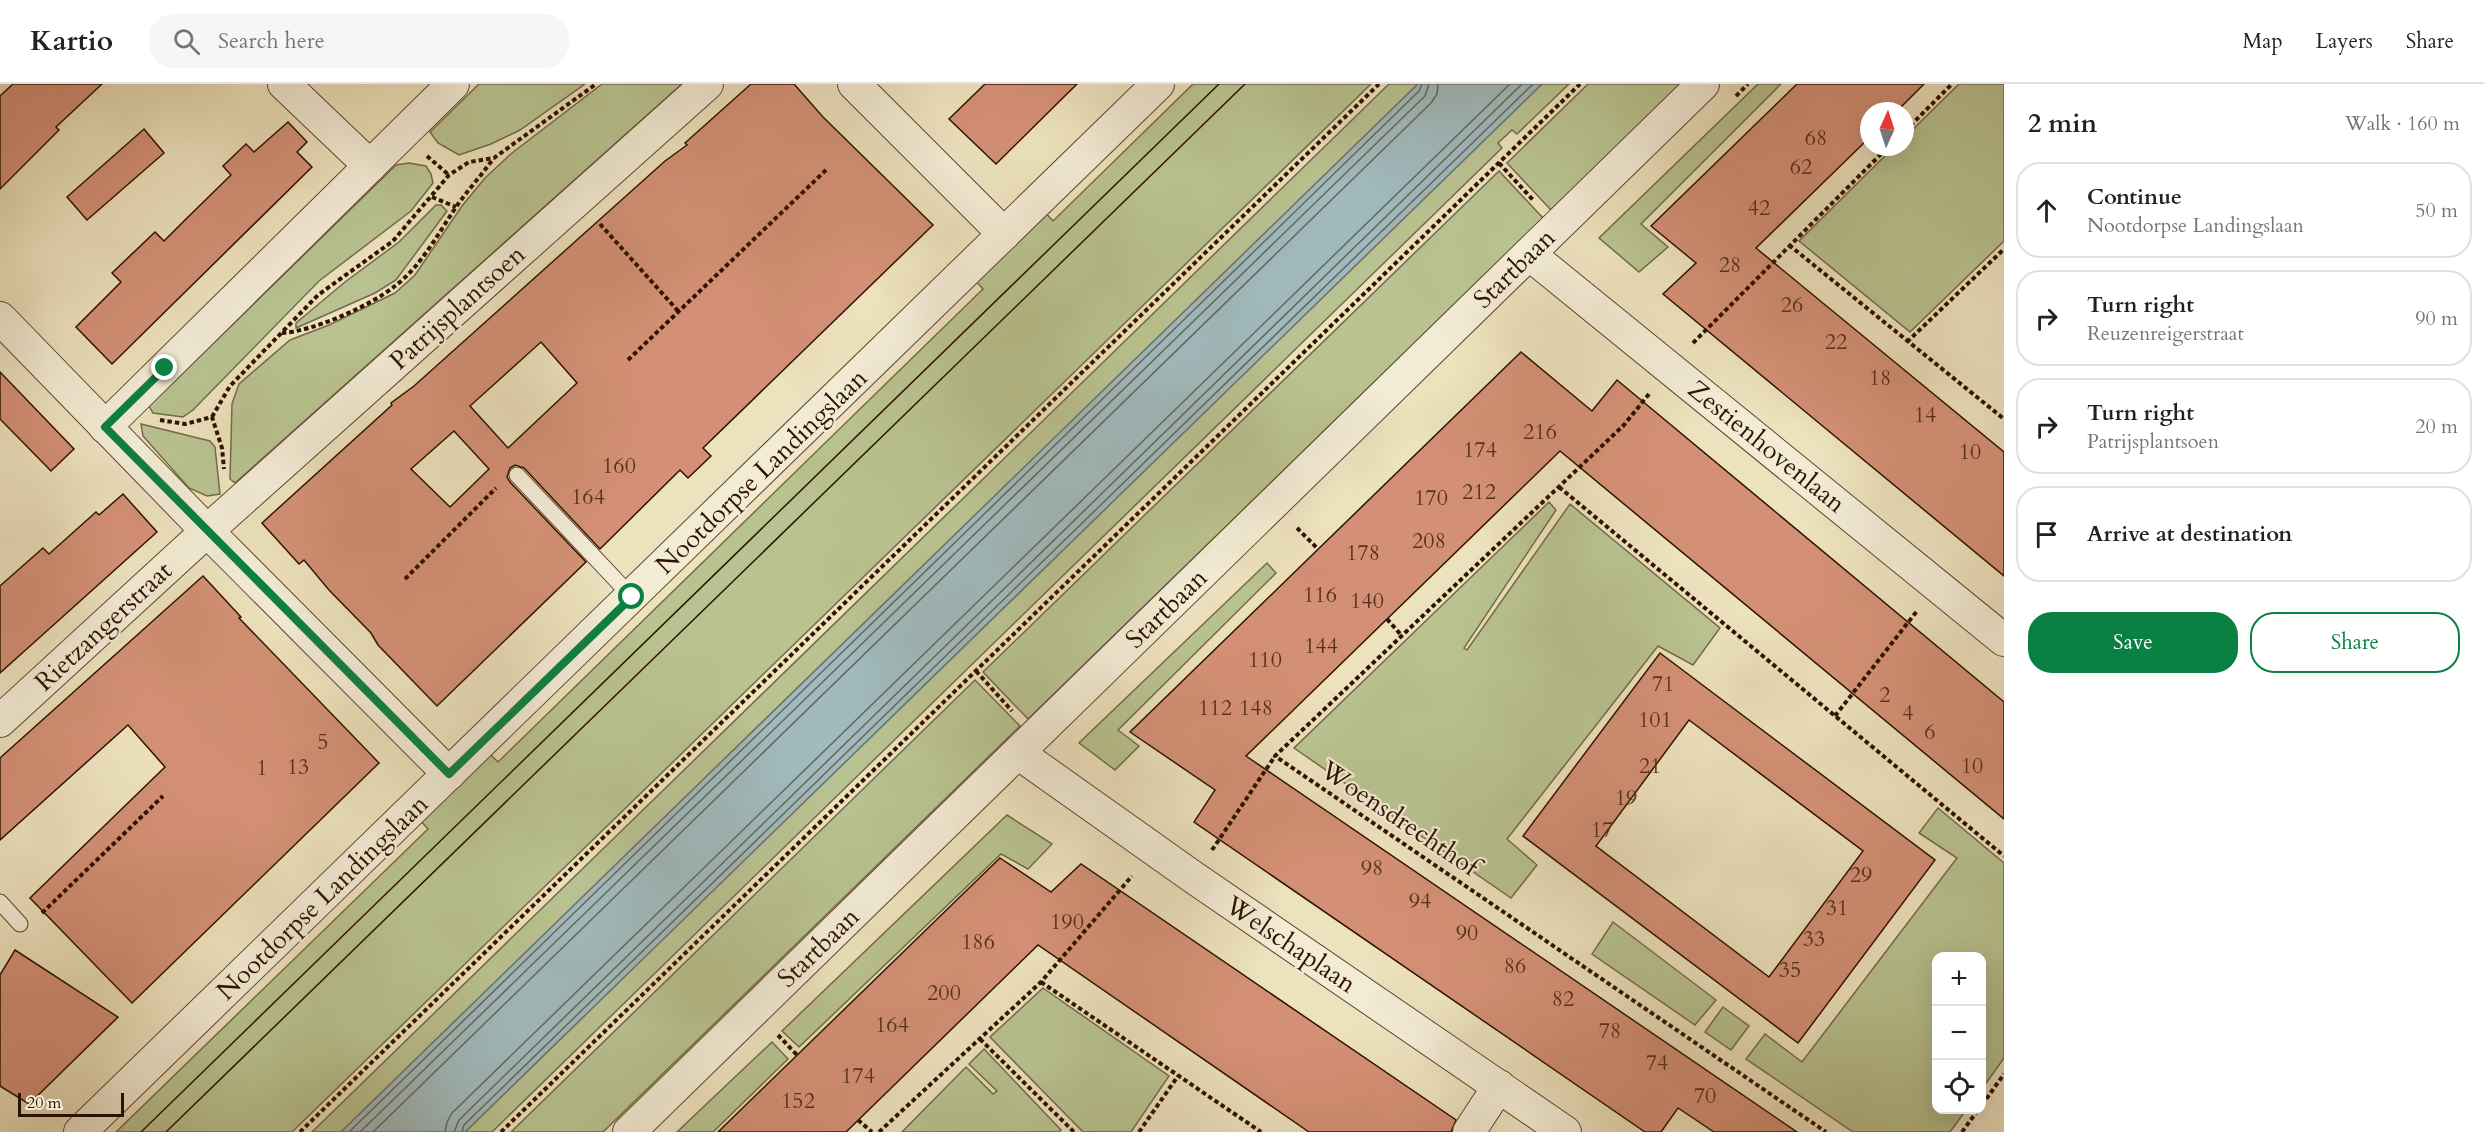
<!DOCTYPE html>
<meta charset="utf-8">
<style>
body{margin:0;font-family:Cardo,serif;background:#f6f6f6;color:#222}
.controls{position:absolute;right:18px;bottom:18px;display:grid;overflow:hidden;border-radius:12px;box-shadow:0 6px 24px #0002}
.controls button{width:54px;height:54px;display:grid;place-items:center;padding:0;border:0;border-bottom:2px solid #e0e0e0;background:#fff;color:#222;font:30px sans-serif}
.compass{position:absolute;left:1860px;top:18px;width:54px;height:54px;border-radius:50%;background:#fff;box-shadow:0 6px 24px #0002;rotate:3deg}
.scale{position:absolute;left:18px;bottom:15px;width:106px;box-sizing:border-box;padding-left:6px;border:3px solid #2e1100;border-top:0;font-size:16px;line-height:21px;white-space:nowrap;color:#2e1100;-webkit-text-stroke:4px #f3ecd5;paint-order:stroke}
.stop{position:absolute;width:18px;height:18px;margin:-14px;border:4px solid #0b8043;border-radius:50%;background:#fff}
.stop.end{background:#0b8043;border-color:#fff;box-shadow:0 2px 6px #0008}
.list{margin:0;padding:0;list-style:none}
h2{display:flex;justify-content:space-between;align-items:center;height:78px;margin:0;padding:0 24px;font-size:26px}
h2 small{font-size:20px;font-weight:400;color:#767676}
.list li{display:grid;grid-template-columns:39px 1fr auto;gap:18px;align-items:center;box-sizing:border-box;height:96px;margin:0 12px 12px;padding:0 12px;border:2px solid #e0e0e0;border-radius:24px}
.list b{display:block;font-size:22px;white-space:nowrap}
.list p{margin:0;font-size:20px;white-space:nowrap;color:#767676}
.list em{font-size:20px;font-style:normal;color:#767676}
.actions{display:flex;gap:12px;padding:18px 24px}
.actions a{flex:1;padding:14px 0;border:2px solid #0b8043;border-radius:24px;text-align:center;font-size:21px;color:#0b8043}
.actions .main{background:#0b8043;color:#fff}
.icon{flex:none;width:33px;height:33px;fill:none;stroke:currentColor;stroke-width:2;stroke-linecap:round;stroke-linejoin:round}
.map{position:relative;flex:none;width:2004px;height:1048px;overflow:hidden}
header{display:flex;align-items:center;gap:36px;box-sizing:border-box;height:84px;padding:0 30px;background:#fff;border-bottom:2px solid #e0e0e0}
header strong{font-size:28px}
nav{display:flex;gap:33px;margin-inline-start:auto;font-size:21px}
.search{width:420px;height:54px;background:#f6f6f6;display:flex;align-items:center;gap:15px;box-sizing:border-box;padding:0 21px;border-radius:24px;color:#767676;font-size:22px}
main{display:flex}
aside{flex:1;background:#fff}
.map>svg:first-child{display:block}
.green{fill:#b9c391;stroke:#746a48;stroke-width:1.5}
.water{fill:#a0babd;stroke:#727671;stroke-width:1.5}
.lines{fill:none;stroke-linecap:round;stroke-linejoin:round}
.shore{stroke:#67665e;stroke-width:1.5}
.building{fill:#d49076;stroke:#2e1100;stroke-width:1.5;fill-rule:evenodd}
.service-casing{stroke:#5e4530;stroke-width:17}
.minor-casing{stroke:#5e4530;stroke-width:34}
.path{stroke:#2e1100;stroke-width:4;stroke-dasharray:4.5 3;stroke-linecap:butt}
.service{stroke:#f3ecd5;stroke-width:15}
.minor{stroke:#f3ecd5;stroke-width:32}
.tram{stroke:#2e1100;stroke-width:1.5}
.route{stroke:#0b8043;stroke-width:8}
.labels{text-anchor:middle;stroke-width:4.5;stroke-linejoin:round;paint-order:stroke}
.number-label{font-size:22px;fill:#58311e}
.street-label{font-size:26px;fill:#2e1100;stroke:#f3ecd5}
</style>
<header>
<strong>Kartio</strong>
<div class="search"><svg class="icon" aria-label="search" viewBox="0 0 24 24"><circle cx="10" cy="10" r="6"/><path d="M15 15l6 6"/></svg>Search here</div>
<nav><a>Map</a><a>Layers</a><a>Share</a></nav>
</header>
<main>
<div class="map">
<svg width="2004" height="1048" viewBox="0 0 2004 1048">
<rect width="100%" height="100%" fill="#ede2be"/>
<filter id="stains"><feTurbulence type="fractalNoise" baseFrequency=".00333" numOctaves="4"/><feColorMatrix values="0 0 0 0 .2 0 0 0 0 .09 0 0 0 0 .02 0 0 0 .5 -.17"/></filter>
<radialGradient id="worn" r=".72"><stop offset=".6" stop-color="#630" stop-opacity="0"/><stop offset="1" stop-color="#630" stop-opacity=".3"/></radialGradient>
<!-- green -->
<g class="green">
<polygon points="479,0 585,0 520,46 491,60 459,71 438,59 430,48"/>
<polygon points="602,0 682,0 235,399 230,395 232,320 239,300 290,256 329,241 395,209 415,191 462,122 485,94 512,69"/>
<polygon points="1193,0 1371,0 292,1048 116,1048 428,745 419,735 488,668 498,678 983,205 974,195 1044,127 1053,137"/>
<polygon points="1389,0 1418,0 341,1048 312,1048"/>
<polygon points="1542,0 1569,0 1517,50 1512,46 1498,59 1502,64 492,1048 465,1048"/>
<polygon points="1588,0 1681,0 1551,126 1507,79"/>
<polygon points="1758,0 1781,0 1641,140 1668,163 1639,188 1599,154"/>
<polygon points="1959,0 2004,0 2004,157 1910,248 1799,157 1894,63 1905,63 1905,53"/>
<polygon points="409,79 426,82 431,90 433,99 411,127 319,197 193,326 183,333 153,329 149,322 396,81"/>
<polygon points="1499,87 1543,134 1028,635 983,588"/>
<polygon points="436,121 441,121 447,127 396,196 375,209 296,244 296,239 345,198 399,158"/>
<polygon points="141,340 210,357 215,363 220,410 207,412 189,404 143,352"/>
<polygon points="1549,418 1556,426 1464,564 1467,566 1570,420 1720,544 1693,581 1658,562 1507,755 1537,781 1511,814 1294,664"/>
<polygon points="1267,479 1276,489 1118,646 1139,662 1115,686 1079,659"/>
<polygon points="975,596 1020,642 603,1048 511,1048"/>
<polygon points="1938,724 2004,779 2004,974 1982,1005 1982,872 1936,872 1936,1026 1966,1026 1950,1048 1853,1048 1746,975 1765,950 1802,978 1957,774 1919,749"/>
<polygon points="1007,731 1052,760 1028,785 1001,770 799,963 782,947"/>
<polygon points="1613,838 1716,916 1695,941 1592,870"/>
<polygon points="1043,904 1169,992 1131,1048 1083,1048 990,953"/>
<polygon points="1723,923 1749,942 1731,966 1705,948"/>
<polygon points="772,958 788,975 713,1048 677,1048"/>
<polygon points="984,965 1061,1046 1059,1048 902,1048 966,983 993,1010 997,1007 969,980"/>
</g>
<!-- water -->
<polygon class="water" points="1418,0 1542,0 465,1048 341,1048"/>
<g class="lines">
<!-- shore -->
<g class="shore">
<polyline points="349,1048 1419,7 1422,0"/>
<polyline points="360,1048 1425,12 1429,0"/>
<polyline points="373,1048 1431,19 1437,10 1438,0"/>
<polyline points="445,1048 447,1038 452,1029 1510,0"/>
<polyline points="454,1048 459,1036 1522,0"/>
<polyline points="462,1048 464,1041 1533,0"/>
</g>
</g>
<!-- building -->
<g class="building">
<polygon points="13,0 102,0 56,43 59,46 0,105 0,12"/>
<path d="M751,0h43l29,33 110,108 -230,223 8,8 -23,22 -8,-8 -80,79 -76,-81 -9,-3 -5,3 -3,9 3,5 76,80 -149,144 -59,-61 -7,-12 -42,-43 -25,-30 -5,4 -37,-41 130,-118 -1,-2 23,-17 251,-225 22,-16 -2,-2zM541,258l36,41 -69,65 -38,-42zM454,347l35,38 -39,38 -39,-38z"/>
<polygon points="985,0 1077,0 996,80 949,35"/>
<polygon points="1797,0 1924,0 1897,27 1869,27 1869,54 1756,164 2004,368 2004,492 1663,210 1696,179 1651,142"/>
<polygon points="288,38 307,58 297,68 312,83 112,280 76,243 121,198 112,189 155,148 164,157 186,135 231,91 223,82 246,60 254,68"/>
<polygon points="144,45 164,69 87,136 67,113"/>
<polygon points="1521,268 1592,327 1617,296 2004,618 2004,735 1560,367 1246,672 1797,1048 1714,1048 1678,1024 1661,1048 1645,1048 1194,738 1215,706 1130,648"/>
<polygon points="0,288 74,365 51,387 0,335"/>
<polygon points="123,410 157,448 0,589 0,502 43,464 49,470 96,428 99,431"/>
<polygon points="203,492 241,533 239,534 379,679 132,919 30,814 165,683 128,641 0,756 0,674"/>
<path d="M1660,569l275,207 -137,183 -275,-207zM1689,636l174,131 -94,126 -173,-131z"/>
<polygon points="1000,774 1051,808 1081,780 1456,1036 1451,1048 1309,1048 1038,861 846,1048 718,1048"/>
<polygon points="15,866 118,933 29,1020 0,1002 0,891"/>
</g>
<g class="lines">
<defs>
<g id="service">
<polyline points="517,391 632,513"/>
<polyline points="0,818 20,840"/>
</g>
<g id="minor">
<polyline points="284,0 370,82"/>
<polyline points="854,0 1004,150"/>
<polyline points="1529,170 2004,556"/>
<polyline points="0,234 207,447 449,690"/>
<polyline points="105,343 453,0"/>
<polyline points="0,637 207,447 707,0"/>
<polyline points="1018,669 1193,793 1565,1048"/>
<polyline points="80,1048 1158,0"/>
<polyline points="629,1048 1703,0"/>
<polyline points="1469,1048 1499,1002"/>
</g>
</defs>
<!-- service casing -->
<use href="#service" class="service-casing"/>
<!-- minor casing -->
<use href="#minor" class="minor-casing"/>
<!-- path -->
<g class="path">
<polyline points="1736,12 1748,0"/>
<polyline points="1905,47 1952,0"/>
<polyline points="427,72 449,91"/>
<polyline points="1499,79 1534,117"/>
<polyline points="432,113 456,123"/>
<polyline points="600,140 679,228"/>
<polyline points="1789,161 2004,335"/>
<path d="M282,249c32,-2 88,-27 113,-47 25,-19 42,-50 59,-76 12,-18 27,-34 39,-51"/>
<polyline points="1907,258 2004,165"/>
<polyline points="1693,259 1888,63"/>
<polyline points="628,276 826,86"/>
<polyline points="1649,310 1624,341 1275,672 1826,1048"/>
<polyline points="212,333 230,302 318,211 393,157 449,91 469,78 494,74 596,0"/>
<polyline points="160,336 185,340 212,333 222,364 224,385"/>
<polyline points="1559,403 2004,772"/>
<polyline points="1297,444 1318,465"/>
<polyline points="405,495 496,404"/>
<polyline points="1387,535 1402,552"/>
<polyline points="976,587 1012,627"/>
<polyline points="1835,632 1917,527"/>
<polyline points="1212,766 1275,672"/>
<polyline points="42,829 163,712"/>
<polyline points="1041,898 1261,1048"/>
<polyline points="778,951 797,971"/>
<polyline points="980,955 1074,1048"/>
<polyline points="1982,1021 2004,990"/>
<polyline points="858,1036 872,1048"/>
<polyline points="300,1048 1379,0"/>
<polyline points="501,1048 1580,0"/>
<polyline points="879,1048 1041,898 1132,792"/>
<polyline points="1139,1048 1178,992"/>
<polyline points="1962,1048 1978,1026"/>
</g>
<!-- service -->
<use href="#service" class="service"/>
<!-- minor -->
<use href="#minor" class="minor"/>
<!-- tram -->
<g class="tram">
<polyline points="141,1048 1219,0"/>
<polyline points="166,1048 1245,0"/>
</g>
</g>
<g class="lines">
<!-- route -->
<polyline class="route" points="165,284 105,343 449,690 632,513"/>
</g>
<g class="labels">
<!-- number labels -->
<g class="number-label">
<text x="1816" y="61">68</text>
<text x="1801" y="90">62</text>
<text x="1759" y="131">42</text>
<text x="1730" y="188">28</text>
<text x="1792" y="228">26</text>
<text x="1836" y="265">22</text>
<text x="1880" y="301">18</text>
<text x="1925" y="338">14</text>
<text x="1540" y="355">216</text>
<text x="1480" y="373">174</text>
<text x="1970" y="375">10</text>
<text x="619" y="389">160</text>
<text x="1479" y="415">212</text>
<text x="588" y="420">164</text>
<text x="1431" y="421">170</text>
<text x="1429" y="464">208</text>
<text x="1363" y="476">178</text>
<text x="1320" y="518">116</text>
<text x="1367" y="524">140</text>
<text x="1321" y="569">144</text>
<text x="1265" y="583">110</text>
<text x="1663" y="607">71</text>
<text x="1885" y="618">2</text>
<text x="1215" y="631">112</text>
<text x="1256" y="631">148</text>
<text x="1908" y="636">4</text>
<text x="1655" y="643">101</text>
<text x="1930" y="655">6</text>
<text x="323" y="665">5</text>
<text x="1650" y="689">21</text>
<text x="1972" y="689">10</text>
<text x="298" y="690">13</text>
<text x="262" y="691">1</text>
<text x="1626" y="721">19</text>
<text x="1602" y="753">17</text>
<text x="1372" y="791">98</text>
<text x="1861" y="798">29</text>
<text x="1420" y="824">94</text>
<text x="1837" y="831">31</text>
<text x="1067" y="845">190</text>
<text x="1467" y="856">90</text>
<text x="1814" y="862">33</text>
<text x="978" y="865">186</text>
<text x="1515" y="889">86</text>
<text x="1790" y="893">35</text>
<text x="944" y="916">200</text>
<text x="1563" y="922">82</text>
<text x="892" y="948">164</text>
<text x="1610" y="954">78</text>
<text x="1657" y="986">74</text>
<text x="858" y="999">174</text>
<text x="1705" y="1019">70</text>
<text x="798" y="1024">152</text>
</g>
<!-- street labels -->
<g class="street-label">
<text transform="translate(1514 184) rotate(-44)" y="9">Startbaan</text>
<text transform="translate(457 223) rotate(-42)" y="9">Patrijsplantsoen</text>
<text transform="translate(1767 362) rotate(39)" y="9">Zestienhovenlaan</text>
<text transform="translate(761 387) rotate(-44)" y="9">Nootdorpse Landingslaan</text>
<text transform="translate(1166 524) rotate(-44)" y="9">Startbaan</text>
<text transform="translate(103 542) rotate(-43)" y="9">Rietzangerstraat</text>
<text transform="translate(1400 734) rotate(34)" y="9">Woensdrechthof</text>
<text transform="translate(322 813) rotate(-44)" y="9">Nootdorpse Landingslaan</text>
<text transform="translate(1291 860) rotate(34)" y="9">Welschaplaan</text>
<text transform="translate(818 863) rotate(-44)" y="9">Startbaan</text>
</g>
</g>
<rect width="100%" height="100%" filter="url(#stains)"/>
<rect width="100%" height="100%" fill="url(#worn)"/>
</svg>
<div class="controls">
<button>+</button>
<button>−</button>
<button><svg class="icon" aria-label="locate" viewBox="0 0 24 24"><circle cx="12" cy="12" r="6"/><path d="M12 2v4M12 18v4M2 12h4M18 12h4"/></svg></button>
</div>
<svg class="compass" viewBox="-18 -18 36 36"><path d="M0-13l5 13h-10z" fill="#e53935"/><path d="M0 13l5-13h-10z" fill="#767676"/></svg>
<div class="scale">20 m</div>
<div class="stop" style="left:632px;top:513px"></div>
<div class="stop end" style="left:165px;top:284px"></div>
</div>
<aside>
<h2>2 min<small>Walk · 160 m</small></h2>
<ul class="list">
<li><svg class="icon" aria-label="ahead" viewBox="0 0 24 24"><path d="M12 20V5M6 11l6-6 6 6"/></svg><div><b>Continue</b><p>Nootdorpse Landingslaan</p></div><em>50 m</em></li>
<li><svg class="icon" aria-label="right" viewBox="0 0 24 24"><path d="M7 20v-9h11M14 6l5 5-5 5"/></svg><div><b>Turn right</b><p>Reuzenreigerstraat</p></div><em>90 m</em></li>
<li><svg class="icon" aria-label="right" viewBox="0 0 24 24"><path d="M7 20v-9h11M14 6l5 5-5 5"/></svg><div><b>Turn right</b><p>Patrijsplantsoen</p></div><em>20 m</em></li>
<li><svg class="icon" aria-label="arrive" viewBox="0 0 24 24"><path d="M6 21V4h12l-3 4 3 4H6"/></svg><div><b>Arrive at destination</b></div></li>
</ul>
<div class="actions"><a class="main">Save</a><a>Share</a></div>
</aside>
</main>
